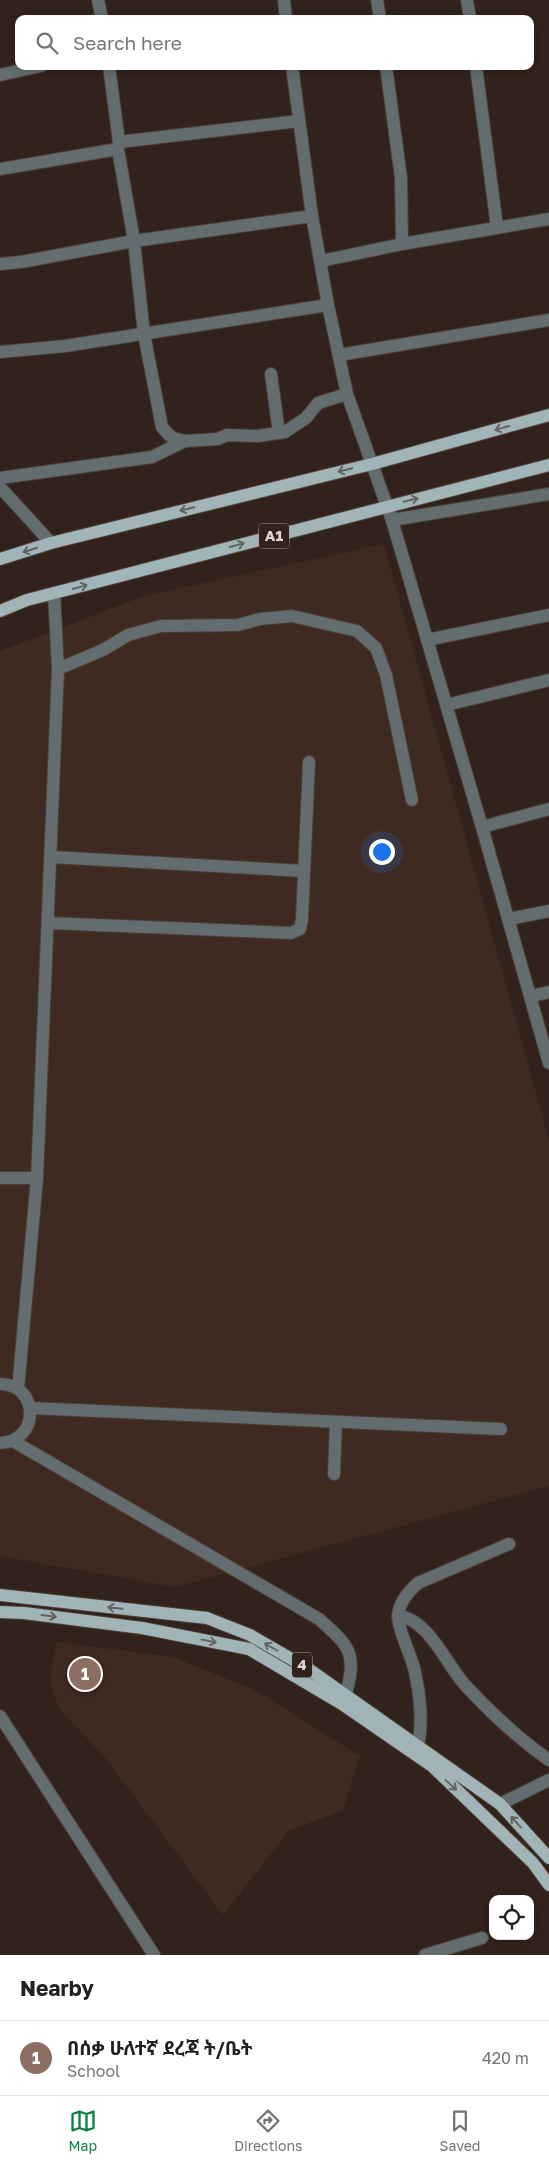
<!DOCTYPE html>
<meta charset="utf-8">
<style>
body{margin:0;font-family:"Golos Text","Noto Sans Ethiopic",sans-serif;background:#f6f6f6;color:#202124}
.controls{position:absolute;right:15px;bottom:15px;display:grid;overflow:hidden;border-radius:10px;box-shadow:0 2px 8px #0003}
.controls button{width:45px;height:45px;display:grid;place-items:center;padding:0;border:0;border-bottom:1px solid #e0e0e0;background:#fff;color:#202124;font:25px sans-serif}
.you{position:absolute;left:381px;top:851px;width:18px;height:18px;margin:-12px;border:4px solid #fff;border-radius:50%;background:#1a73e8;box-shadow:0 0 0 8px #1a73e833}
.badge{display:grid;place-items:center;width:32px;height:32px;border-radius:50%;background:#0b8043;color:#fff;font-size:16px;font-weight:700}
.pin{position:absolute;translate:-50% -50%;border:2px solid #fff;box-shadow:0 1px 5px #0006}
.list{margin:0;padding:0;list-style:none}
h2{display:flex;justify-content:space-between;align-items:center;height:65px;margin:0;padding:0 20px;font-size:21px}
h2 small{font-size:16px;font-weight:400;color:#757577}
.list li{display:grid;grid-template-columns:32px 1fr auto;gap:15px;align-items:center;box-sizing:border-box;height:75px;padding:0 20px;border-top:1px solid #e0e0e0}
.list b{display:block;font-size:19px;white-space:nowrap}
.list p{margin:0;font-size:16px;white-space:nowrap;color:#757577}
.list em{font-size:16px;font-style:normal;color:#757577}
.icon{flex:none;width:28px;height:28px;fill:none;stroke:currentColor;stroke-width:2;stroke-linecap:round;stroke-linejoin:round}
.map{position:relative;flex:none;width:549px;height:1955px;overflow:hidden}
.search{position:absolute;background:#fff;box-shadow:0 2px 8px #0003;left:15px;right:15px;top:15px;height:55px;display:flex;align-items:center;gap:12px;box-sizing:border-box;padding:0 18px;border-radius:10px;color:#757577;font-size:19px}
.sheet{height:140px;background:#fff}
nav{display:flex;justify-content:space-around;align-items:center;box-sizing:border-box;height:70px;border-top:1px solid #e0e0e0;background:#fff;font-size:14px;color:#757577}
nav a{display:grid;justify-items:center;gap:2px}
nav .on{color:#0b8043}
.map>svg:first-child{display:block}
.built{fill:#3e2a20}
.lines{fill:none;stroke-linecap:round;stroke-linejoin:round}
.minor-casing{stroke:#4d3f38;stroke-width:14}
.major-casing{stroke:#4d3f38;stroke-width:14}
.minor{stroke:#636d6f;stroke-width:12}
.major{stroke:#a1b4b8;stroke-width:12}
.oneway{stroke:#636462}
.labels{text-anchor:middle;stroke-width:5;stroke-linejoin:round;paint-order:stroke}
.shield{fill:#31221b;stroke:#ab9f9a;stroke-width:1}
.shield-label{font-size:15px;font-weight:bold;fill:#dfd5d0}
</style>
<div class="map">
<svg width="549" height="1955" viewBox="0 0 549 1955">
<rect width="100%" height="100%" fill="#31221b"/>
<!-- built -->
<g class="built">
<polygon points="384,544 549,1140 549,1486 175,1587 0,1556 0,651 144,596"/>
<polygon points="57,1642 173,1657 255,1690 360,1756 343,1810 289,1831 223,1915 107,1760 58,1707 50,1680"/>
</g>
<g class="lines">
<defs>
<g id="minor">
<polyline points="98,0 102,19"/>
<polyline points="284,0 286,19"/>
<polyline points="377,0 380,19"/>
<polyline points="467,0 470,19"/>
<polyline points="109,66 119,142 118,149 134,241 144,334 162,427 168,434 173,438 185,441 218,439 227,435 257,436 285,432 306,418 318,403 347,394"/>
<polyline points="292,66 312,216 328,305 347,394 392,520 482,827 549,1063"/>
<polyline points="386,66 401,178 402,244"/>
<polyline points="476,66 497,227"/>
<polyline points="0,75 41,66"/>
<polyline points="119,142 299,121"/>
<polyline points="0,169 118,149"/>
<polyline points="321,261 402,244 549,219"/>
<polyline points="0,264 21,262 134,241 312,216"/>
<polyline points="0,352 65,346 328,305"/>
<polyline points="339,355 549,320"/>
<polyline points="271,374 279,433"/>
<polyline points="0,478 152,457 185,441"/>
<polyline points="0,487 51,543"/>
<polyline points="392,520 549,494"/>
<polyline points="427,640 549,615"/>
<polyline points="58,669 103,650 128,635 161,626 238,625 260,619 292,616 357,631 376,648 386,675 412,800"/>
<polyline points="446,705 549,680"/>
<polyline points="482,827 549,809"/>
<polyline points="51,857 304,871"/>
<polyline points="509,919 549,911"/>
<polyline points="48,923 291,933 300,929 302,919 309,762"/>
<polyline points="531,996 549,992"/>
<polyline points="0,1178 37,1178"/>
<path d="M0,1384c40,0 40,58 0,59"/>
<polyline points="18,1389 37,1178 58,669 54,593"/>
<polyline points="30,1408 501,1429"/>
<path d="M13,1441l306,178c31,28 38,33 27,75"/>
<polyline points="334,1474 336,1422"/>
<path d="M398,1616c30,2 49,50 68,70 25,27 53,53 83,74"/>
<polyline points="0,1716 154,1955"/>
<path d="M418,1745c5,-22 2,-51 -3,-73 -3,-16 -17,-41 -17,-56 1,-13 11,-25 20,-33l91,-39"/>
<polyline points="500,1804 549,1780"/>
<polyline points="425,1955 482,1938"/>
</g>
<g id="major">
<polyline points="0,559 51,543 372,464 549,415"/>
<polyline points="0,611 27,600 549,465"/>
<polyline points="0,1595 207,1618 250,1635 307,1668 500,1804 549,1858"/>
<polyline points="0,1612 24,1613 142,1628 249,1649 342,1704 432,1766 533,1863 549,1885"/>
</g>
</defs>
<!-- minor casing -->
<use href="#minor" class="minor-casing"/>
<!-- major casing -->
<use href="#major" class="major-casing"/>
<!-- minor -->
<use href="#minor" class="minor"/>
<!-- major -->
<use href="#major" class="major"/>
</g>
<!-- one-way arrows -->
<defs><path id="oneway-shaft" d="M-6 0H5M1.5-3L5.5 0L1.5 3" fill="none" stroke-width="1.6" stroke-linecap="round" stroke-linejoin="round" transform="scale(1.25)"/></defs>
<g class="oneway">
<use href="#oneway-shaft" transform="translate(502 428) rotate(165)"/>
<use href="#oneway-shaft" transform="translate(345 470) rotate(166)"/>
<use href="#oneway-shaft" transform="translate(411 500) rotate(-14)"/>
<use href="#oneway-shaft" transform="translate(187 509) rotate(166)"/>
<use href="#oneway-shaft" transform="translate(237 545) rotate(-15)"/>
<use href="#oneway-shaft" transform="translate(30 550) rotate(162)"/>
<use href="#oneway-shaft" transform="translate(80 587) rotate(-15)"/>
<use href="#oneway-shaft" transform="translate(115 1608) rotate(-174)"/>
<use href="#oneway-shaft" transform="translate(49 1616) rotate(7)"/>
<use href="#oneway-shaft" transform="translate(209 1641) rotate(11)"/>
<use href="#oneway-shaft" transform="translate(271 1647) rotate(-150)"/>
<use href="#oneway-shaft" transform="translate(451 1785) rotate(43)"/>
<use href="#oneway-shaft" transform="translate(516 1822) rotate(-132)"/>
</g>
<g class="labels">
<!-- shield labels -->
<g class="shield">
<rect x="259" y="523.5" width="30" height="25" rx="4"/>
<rect x="292" y="1652.5" width="20" height="25" rx="4"/>
</g>
<g class="shield-label">
<text x="274" y="541">A1</text>
<text x="302" y="1670">4</text>
</g>
</g>
</svg>
<div class="controls">
<button><svg class="icon" aria-label="locate" viewBox="0 0 24 24"><circle cx="12" cy="12" r="6"/><path d="M12 2v4M12 18v4M2 12h4M18 12h4"/></svg></button>
</div>
<div class="you"></div>
<div class="pin badge" style="left:85px;top:1674px;background:#8d6e63">1</div>
<div class="search"><svg class="icon" aria-label="search" viewBox="0 0 24 24"><circle cx="10" cy="10" r="6"/><path d="M15 15l6 6"/></svg>Search here</div>
</div>
<section class="sheet">
<h2>Nearby<small></small></h2>
<ul class="list">
<li><span class="badge" style="background:#8d6e63">1</span><div><b>በሰቃ ሁለተኛ ደረጃ ት/ቤት</b><p>School</p></div><em>420 m</em></li>
</ul>
</section>
<nav>
<a class="on"><svg class="icon" aria-label="map" viewBox="0 0 24 24"><path d="M3 6l6-2 6 2 6-2v14l-6 2-6-2-6 2zM9 4v14M15 6v14"/></svg>Map</a>
<a><svg class="icon" aria-label="directions" viewBox="0 0 24 24"><path d="M12 3l9 9-9 9-9-9zM9 14v-3h6M13 9l2 2-2 2"/></svg>Directions</a>
<a><svg class="icon" aria-label="saved" viewBox="0 0 24 24"><path d="M7 4h10v16l-5-4-5 4z"/></svg>Saved</a>
</nav>
